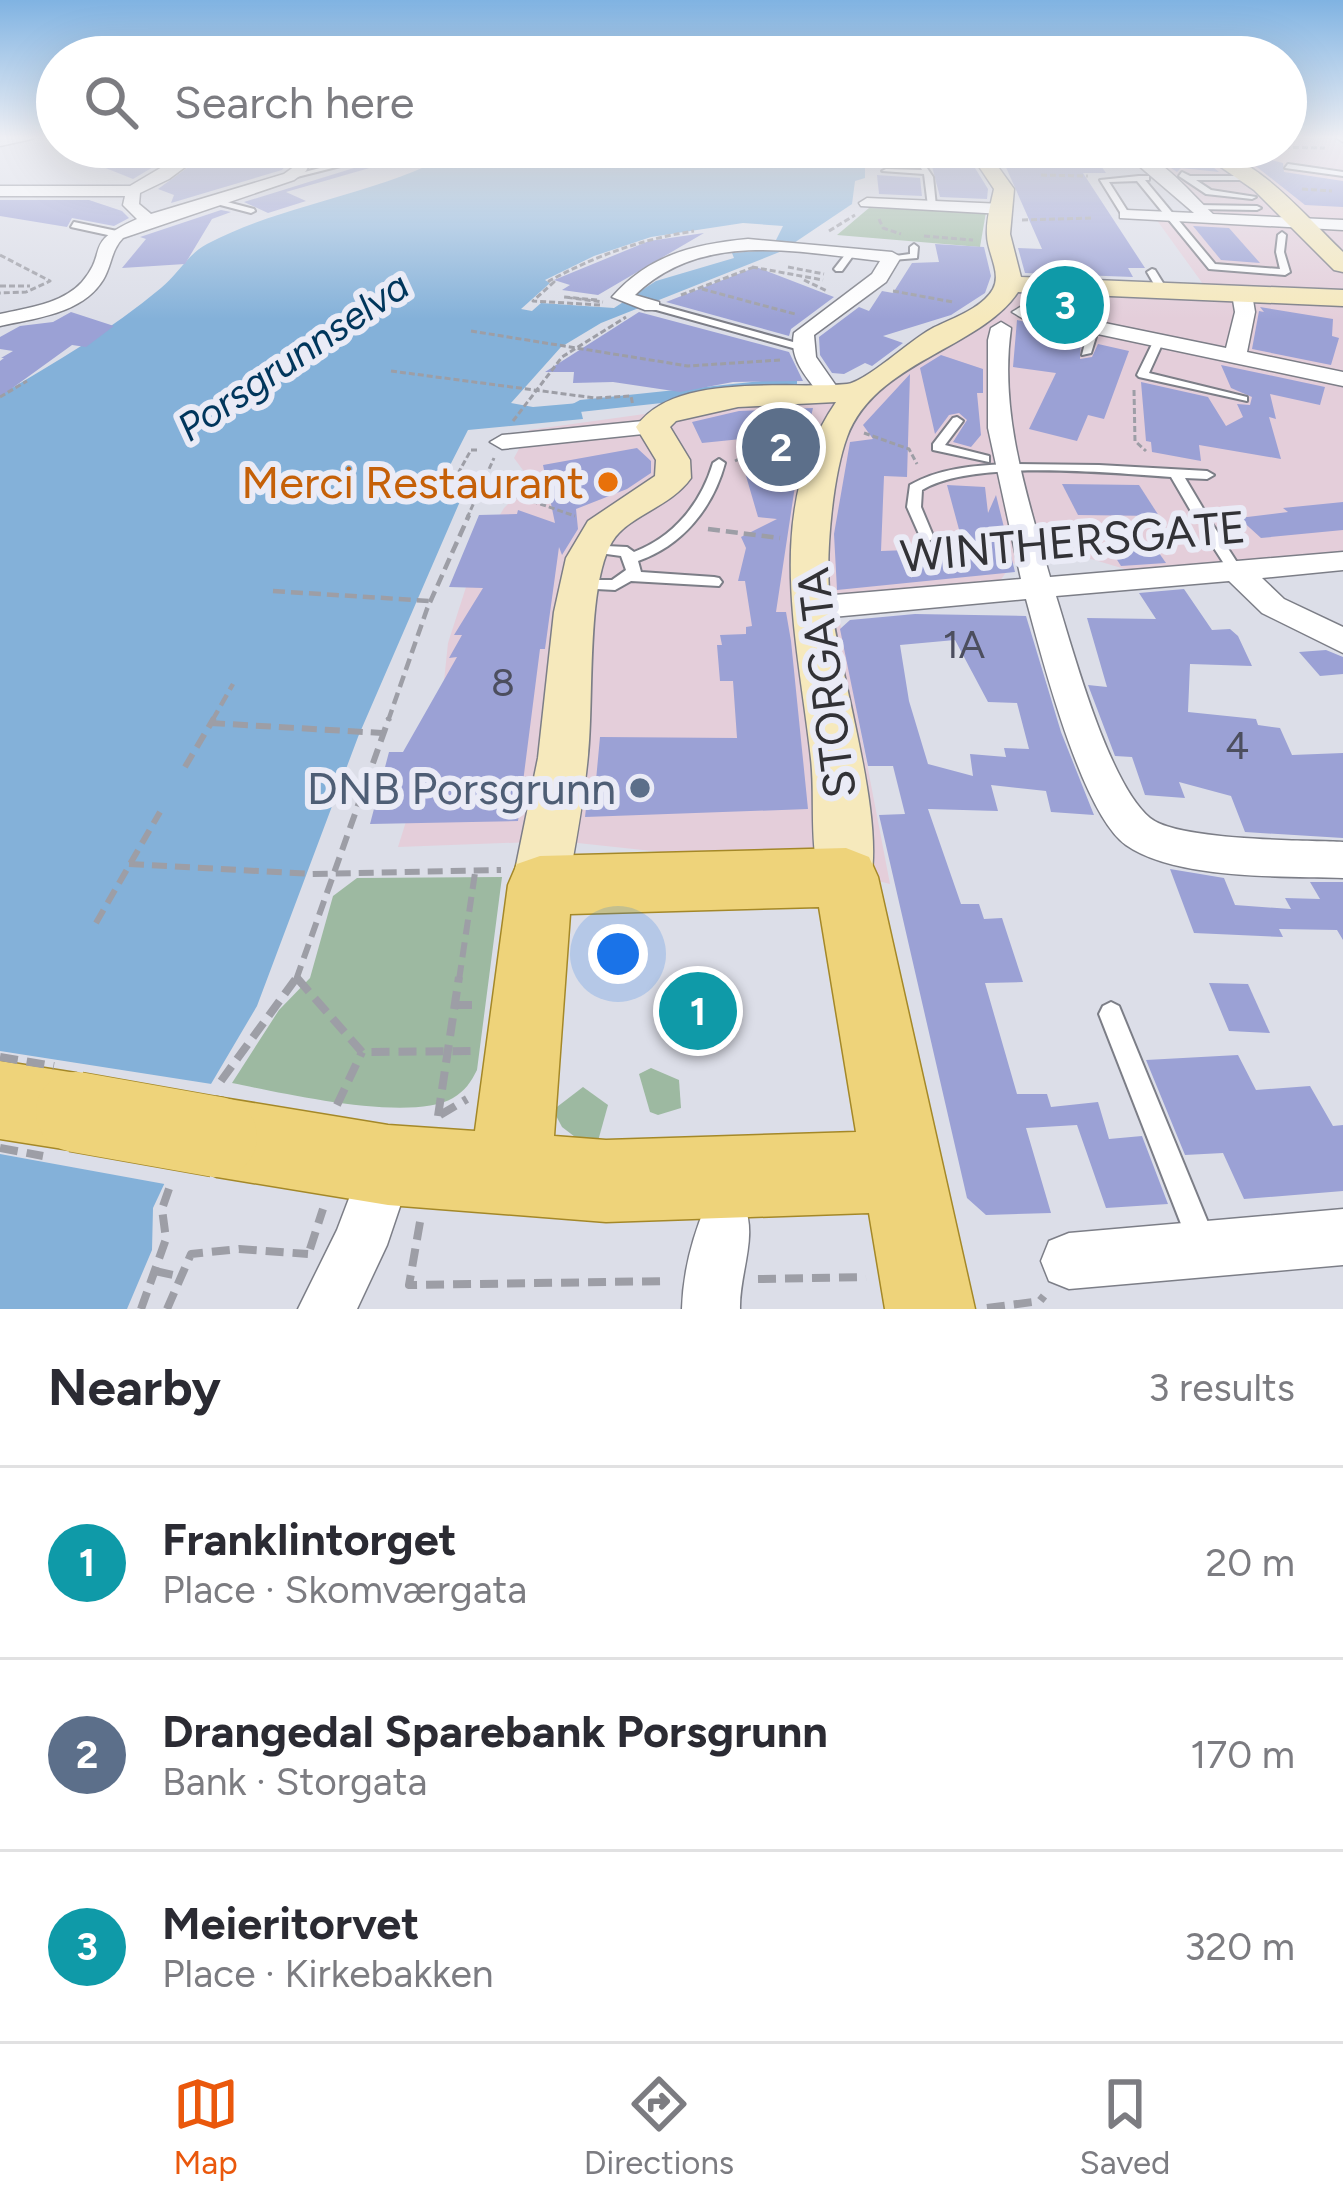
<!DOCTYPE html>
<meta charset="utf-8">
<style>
body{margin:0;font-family:Figtree,sans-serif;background:#f2f2f3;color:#2b2b33}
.you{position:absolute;left:618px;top:954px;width:42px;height:42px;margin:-30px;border:9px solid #fff;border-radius:50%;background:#1a73e8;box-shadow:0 0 0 18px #1a73e833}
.badge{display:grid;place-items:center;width:78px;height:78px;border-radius:50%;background:#ea580c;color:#fff;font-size:39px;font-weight:700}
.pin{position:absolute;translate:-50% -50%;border:6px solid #fff;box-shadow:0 3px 12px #0006}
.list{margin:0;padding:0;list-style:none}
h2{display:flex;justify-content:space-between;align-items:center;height:156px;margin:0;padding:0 48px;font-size:51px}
h2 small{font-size:39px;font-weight:400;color:#7c7c81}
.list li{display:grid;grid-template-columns:78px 1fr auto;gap:36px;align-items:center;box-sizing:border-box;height:192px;padding:0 48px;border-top:3px solid #e1e1e2}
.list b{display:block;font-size:45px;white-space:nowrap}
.list p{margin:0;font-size:39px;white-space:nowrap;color:#7c7c81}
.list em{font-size:39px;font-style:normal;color:#7c7c81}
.icon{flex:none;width:66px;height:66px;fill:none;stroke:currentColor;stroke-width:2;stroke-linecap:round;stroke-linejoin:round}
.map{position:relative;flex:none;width:1343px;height:1309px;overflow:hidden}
.search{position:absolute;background:#fff;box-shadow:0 12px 48px #0002;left:36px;right:36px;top:36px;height:132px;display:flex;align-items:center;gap:30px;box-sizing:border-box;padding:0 42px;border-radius:66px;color:#7c7c81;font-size:45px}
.sheet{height:732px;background:#fff}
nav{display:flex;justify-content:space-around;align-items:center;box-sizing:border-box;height:168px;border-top:3px solid #e1e1e2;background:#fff;font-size:33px;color:#7c7c81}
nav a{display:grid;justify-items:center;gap:6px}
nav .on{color:#ea580c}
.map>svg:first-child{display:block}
.commercial{fill:#e4ceda}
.green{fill:#9db9a1}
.water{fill:#84b1d9;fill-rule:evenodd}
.pier{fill:#dcdee8}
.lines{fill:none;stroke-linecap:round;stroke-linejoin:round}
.canal{fill:#84b1d9;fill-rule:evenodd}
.building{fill:#9ba1d5;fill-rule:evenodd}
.lane-casing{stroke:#7c7e87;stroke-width:4}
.street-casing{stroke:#7c7e87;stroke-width:3}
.secondary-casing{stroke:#7c7e87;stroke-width:3}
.primary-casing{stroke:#a48828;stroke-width:3}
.path-far3{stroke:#9d9ea6;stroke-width:3;stroke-dasharray:6 3;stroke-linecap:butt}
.path-far2{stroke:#9d9ea6;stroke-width:4.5;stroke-dasharray:12 6;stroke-linecap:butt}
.path-far1{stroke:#9d9ea6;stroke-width:6;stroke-dasharray:15 8;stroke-linecap:butt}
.path{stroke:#9d9ea6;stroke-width:8;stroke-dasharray:18 9;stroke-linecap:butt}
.lane{fill:#fff;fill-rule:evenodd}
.street{fill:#fff;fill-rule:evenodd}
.secondary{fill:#f6e9bc;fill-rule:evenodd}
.primary{fill:#eed37a;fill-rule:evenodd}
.primary-bridge-casing{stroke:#a48828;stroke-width:82;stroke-linecap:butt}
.path-bridge{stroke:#9d9ea6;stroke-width:8;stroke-dasharray:18 9;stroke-linecap:butt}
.primary-bridge{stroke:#eed37a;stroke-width:80}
.food-dot{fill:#e8710a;stroke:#eaebf6;stroke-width:4.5}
.service-dot{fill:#5c6f8a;stroke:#eaebf6;stroke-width:4.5}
.labels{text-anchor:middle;stroke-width:12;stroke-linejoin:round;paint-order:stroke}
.far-water-label{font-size:39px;font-style:italic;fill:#00365c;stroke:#eaebf6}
.number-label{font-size:39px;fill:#4c4e5e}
.food-label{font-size:45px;fill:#c56008;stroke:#eaebf6;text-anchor:end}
.street-label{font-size:45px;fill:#323236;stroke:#eaebf6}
.service-label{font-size:45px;fill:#4e5e75;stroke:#eaebf6;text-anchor:end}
</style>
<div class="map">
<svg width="1343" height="1309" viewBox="0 0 1343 1309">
<rect width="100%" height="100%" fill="#dcdee8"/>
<!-- commercial -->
<polygon class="commercial" points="1286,136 1327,136 1343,146 1343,555 1135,572 1071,553 1047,552 1012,564 997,585 837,607 890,884 840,871 559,841 398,847 441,710 448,643 477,553 504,508 531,481 514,458 529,430 861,384 962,321 1008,284 1208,291 1156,219 1202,219 1162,174 1121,147 1286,147"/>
<!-- green -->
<g class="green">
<polygon points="869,208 986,212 980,247 837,235"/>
<path d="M502,877l-25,193c-6,12 -12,21 -24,28 -43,25 -171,-5 -221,-15l47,-73 31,-32 23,-82 24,-18z"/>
<polygon points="651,1068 679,1080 681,1108 658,1115 650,1112 639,1074"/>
<polygon points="583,1087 608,1105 598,1141 587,1146 562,1127 553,1110"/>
</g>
<!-- water -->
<path class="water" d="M464,147h395l21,12 -15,6v13l-10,3 -3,23 -70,47 -181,72 -40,24 -50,56 22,4 46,-4 4,16 -115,11 -28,55 12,1 -1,10 10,3 -103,238 -101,269 -46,78 -58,124 -1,42 -25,59h-127v-914c56,-33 111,-65 161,-107 16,-13 28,-35 46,-44 82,-43 176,-49 257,-97zM743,223l40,3 -12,24 -39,3 2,5 -78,23 -42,27 -73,-5 -9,8 -11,-2 29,-26 -5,-3 49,-24 57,-19z"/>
<!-- pier -->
<polygon class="pier" points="0,1051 218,1085 170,1185 0,1154"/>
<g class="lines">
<!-- canal -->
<polygon class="canal" points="790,378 797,380 797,388 580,412 569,406 580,400"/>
</g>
<!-- building -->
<g class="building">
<polygon points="171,147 187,147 133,179 88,161 145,160"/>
<polygon points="216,147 299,147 282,170 171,203 174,195 158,189"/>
<polygon points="943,147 962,147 988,189 987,199 940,197 929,155 943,155 938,150 946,150"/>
<polygon points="997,147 1088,147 1106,173 1083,173 1145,268 1128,268 1133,277 1025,273 1018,248 1042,249"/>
<polygon points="1139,147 1188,147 1219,172 1181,168 1177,172"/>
<polygon points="1218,147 1283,163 1284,172 1343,181 1343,207 1305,205 1257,167"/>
<polygon points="386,158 394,161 286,192 306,201 268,213 244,202"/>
<polygon points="877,175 920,178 922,196 879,194"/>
<polygon points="0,200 89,200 122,211 129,218 114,226 72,218 67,227 0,216"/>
<polygon points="221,210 231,212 212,219 185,264 122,268 146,239 140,237"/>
<polygon points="1193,226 1229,228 1260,263 1221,260"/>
<polygon points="704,233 598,295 562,290 570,285 554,280 649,241"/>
<polygon points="935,244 984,247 991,276 985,293 951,315 883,336 903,343 872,366 865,363 844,374 832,373 820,355 819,337 859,307 869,311 882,291 893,293 912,263 939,262"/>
<polygon points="756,267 834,297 791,329 789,336 666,302"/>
<polygon points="1260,307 1333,319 1332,336 1339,338 1331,365 1252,349 1259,311 1264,312"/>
<polygon points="71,312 114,326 86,347 72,345 0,397 0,361 4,358 1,358 13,351 0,349 0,337 20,326 53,322"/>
<polygon points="639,312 789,352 803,381 733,382 680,392 613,382 573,383 574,372 545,372"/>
<polygon points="1017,320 1073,333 1070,338 1081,341 1080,359 1092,357 1098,344 1129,351 1104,419 1088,415 1077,441 1029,429 1056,373 1013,367"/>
<polygon points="941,355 983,369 983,393 977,393 981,435 971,447 953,442 967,420 959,413 949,415 935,434 920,368"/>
<polygon points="1221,365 1325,387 1320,405 1270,394 1276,419 1269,417 1281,459 1199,445 1201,461 1152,452 1151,442 1146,441 1141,382 1208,397 1226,426 1243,417 1237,404 1250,405 1252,397 1231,388"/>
<polygon points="910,374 907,477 884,476 881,551 964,548 947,485 985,487 988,513 996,495 1015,572 837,590 834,534 850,442 873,439 863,425"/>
<polygon points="813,408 795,486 776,612 786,612 791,641 808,809 585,817 588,791 595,791 600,737 737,738 733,681 720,681 717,645 722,645 720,635 746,634 746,627 752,626 745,581 738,581 746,548 741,537 777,519 758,517 744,469 751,438 702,443 692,422 739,411"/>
<polygon points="637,448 651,461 651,473 627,489 576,509 578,529 562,555 559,547 545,649 540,649 518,821 370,824 389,752 403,752 457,657 449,658 462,635 454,635 483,588 449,587 479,515 517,514 518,510 555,523 543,465"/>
<polygon points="1062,484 1139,485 1159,516 1078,515"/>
<polygon points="1343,502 1343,530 1261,538 1239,518 1288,512 1283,508"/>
<polygon points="1154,546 1166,563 1121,566 1112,552"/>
<polygon points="1184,589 1212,630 1230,629 1238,636 1252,666 1190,664 1188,712 1256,719 1258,725 1280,728 1292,755 1343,753 1343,838 1245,832 1231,796 1179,782 1185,798 1145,795 1132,757 1115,756 1088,685 1107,687 1087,618 1156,619 1139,593"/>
<path d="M915,614l111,2 35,116 33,83 -43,-3 -5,-21 -55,-6 7,26 -70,-2 33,95h18l5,15 18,-1 21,64 -38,1 32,111h30l4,13 47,-5 11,37 33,-3 26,68 -62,4 -29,-83 -51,3 25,85 -65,2 -19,-17 -88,-383 26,-1 -12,-48h-25l-28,-137 10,-9zM955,640l33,62 29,1 12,46 -25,-1 2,9 -36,-3 3,22 -45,-12 -19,-63 -9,-56z"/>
<polygon points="1326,650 1343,657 1343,674 1320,676 1299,652"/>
<polygon points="1170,869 1224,878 1235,905 1291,909 1285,898 1320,899 1310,882 1343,882 1343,940 1337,930 1279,929 1283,937 1194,933"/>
<polygon points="1209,983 1248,984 1270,1033 1229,1031"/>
<polygon points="1238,1055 1256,1090 1310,1086 1333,1126 1343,1125 1343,1191 1244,1199 1223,1153 1185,1155 1146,1060"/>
</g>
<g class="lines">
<defs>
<g id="lane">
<polygon points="382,152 384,155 289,179 285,177"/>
<polygon points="923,162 933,177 936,206 932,208 928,206 924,174 882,171 886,169 922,170 919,164"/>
<polygon points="1288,164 1343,172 1343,176 1285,168"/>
<polygon points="1182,172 1190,176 1252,176 1249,180 1196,180 1211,190 1256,197 1252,199 1206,194 1179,176"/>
<polygon points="1139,176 1149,176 1149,180 1145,180 1215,264 1280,269 1276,252 1278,235 1282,232 1286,235 1284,252 1290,272 1285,275 1209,269 1137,181 1109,182 1130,215 1123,217 1100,180"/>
<polygon points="212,198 254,209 255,211 251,213 209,202"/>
<polygon points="1197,205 1257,206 1261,208 1257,210 1194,209"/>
<polygon points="74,222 117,231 121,234 117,237 71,227"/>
<polygon points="914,244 918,247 917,258 892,260 888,257 910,254 910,247"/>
<polygon points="848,251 855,253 842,271 836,271 834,269"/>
<polygon points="1152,269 1155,270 1168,291 1166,293 1158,291 1147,272"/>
<polygon points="1062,301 1087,303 1092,306 1087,309 1065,307 1056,319 1048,319 1048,315"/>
<polygon points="652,303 804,345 805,347 800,350 649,308 649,304"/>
<polygon points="1094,324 1099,327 1091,353 1082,355 1089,327"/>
<polygon points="1159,337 1164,340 1149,373 1247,397 1247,401 1139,377 1137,375 1154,340"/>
<polygon points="957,417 963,421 945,445 989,456 989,462 933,450 933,444 953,418"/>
<path d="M719,459l6,4c-12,45 -43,83 -87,98l3,11 73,5 5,1 3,4 -3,4 -88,-5 -16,9 -38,-2 -3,-4 3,-4h35l14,-10 -5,-14 -36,-5 -2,-3 2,-3 42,2 7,5c40,-15 67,-49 79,-89z"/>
<path d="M1005,464l94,1 108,6 7,4 -7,4 -22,-1 19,32 -7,4 -5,-1 -21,-36c-62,-4 -198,-18 -249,13l-1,17 13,31 -7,4 -5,-1 -15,-34 3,-22c30,-17 62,-19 95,-21z"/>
<polygon points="1208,524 1213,525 1240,567 1242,570 1240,573 1230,573 1201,528"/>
<polygon points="1111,1002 1119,1006 1216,1242 1212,1252 1202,1256 1192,1252 1099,1014 1103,1006"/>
</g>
<g id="street">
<polygon points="34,136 32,139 0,146 0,138"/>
<polygon points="1333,136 1343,136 1343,142"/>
<path d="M196,147h16l-43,32 -29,14 -1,11 12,10 133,-40 11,-8 9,-19h14l-12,24 -12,9 -171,58c-12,12 -11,27 -20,42 -21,34 -68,38 -103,46v-12c27,-6 62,-10 82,-32 28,-33 -1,-38 55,-63l-14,-14 2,-9h-125v-10h130z"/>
<path d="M1117,147c38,0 70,43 96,67l130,6v10l-223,-12v-6l6,-2 68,3z"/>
<polygon points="867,198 1003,204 1011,209 1003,214 861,206 859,203"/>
<path d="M748,239l144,13 9,5 -15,25 -72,53 2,22 23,33 -3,5h-16c-15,-20 -31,-36 -26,-62l78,-59 8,-13c-83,-9 -178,-31 -245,34l24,7v8h-14l-33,-13c37,-42 82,-53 136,-58z"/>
<polygon points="1242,288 1252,294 1255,312 1247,352 1343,372 1343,386 1022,318 1012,312 1022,306 1226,348 1235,312 1232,294"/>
<path d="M1001,322l10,6c-12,85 16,168 39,249l293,-25v18l-81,8 22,21 59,28v26l-81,-40 -33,-32 -173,15c17,54 52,187 94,222 28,23 154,22 193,24v36c-60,-2 -167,2 -217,-33 -45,-32 -85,-191 -100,-246l-215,20 -11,-3 -5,-8 5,-8 11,-3 210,-18 -33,-151v-88l3,-12z"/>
<polygon points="653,420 665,427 662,432 502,449 490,442 502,435"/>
<polygon points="388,1139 407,1146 414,1165 387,1245 357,1309 298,1309 337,1230 369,1146"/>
<path d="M725,1197l19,8c14,32 -5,69 -4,104h-58c1,-36 10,-71 24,-104z"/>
<polygon points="1343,1209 1343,1265 1069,1289 1049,1281 1041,1261 1049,1241 1069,1233"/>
</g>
<g id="secondary">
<path d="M966,147h18l30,42 -4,45 11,43 322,13v16l-325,-14c-38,57 -143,69 -171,145 -14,38 -21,112 -18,153 6,72 64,246 37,305l-20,8 -20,-8c-19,-40 -10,-92 -15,-136 -13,-120 -49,-249 25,-357l-98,5 -62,14 -6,6 20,33 1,18c-21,30 -63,37 -79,64 -26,44 -18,160 -24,213 -4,44 -12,87 -20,130l-8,18 -20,8 -20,-8 -8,-18 26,-127 16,-146 12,-54 22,-37 67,-45 1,-16 -20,-33c38,-56 152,-37 211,-43 19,-2 63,-44 84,-55 19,-10 51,-20 62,-40 9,-16 -6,-37 -6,-54 -1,-15 4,-32 7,-46z"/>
<path d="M1192,147c58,0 111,67 151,105v20l-9,-2 -80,-80z"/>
</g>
<g id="primary">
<path d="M846,848l23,9 9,20 97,432h-90l-16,-96 -263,9 -218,-17 -171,-28 -28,-12 -12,-28 12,-28 28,-12 171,28 87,6 33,-246 9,-21 23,-8zM819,907l37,225 -250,8 -52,-4 16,-222z"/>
<polygon points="0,1061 76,1073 104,1084 115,1112 104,1140 76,1151 0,1139"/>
</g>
</defs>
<!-- lane casing -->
<use href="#lane" class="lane-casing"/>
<!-- street casing -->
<use href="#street" class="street-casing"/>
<!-- secondary casing -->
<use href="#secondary" class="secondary-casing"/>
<!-- primary casing -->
<use href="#primary" class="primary-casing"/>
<!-- path-far3 -->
<g class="path-far3">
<polyline points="884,147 902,155"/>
<polyline points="1266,147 1325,148"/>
<polyline points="1041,175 1088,176"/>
<polyline points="1302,189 1332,191"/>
<polyline points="879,219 883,228 901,234"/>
<polyline points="1022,220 1094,218"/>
<polyline points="829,231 855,215"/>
<polyline points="924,236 973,240"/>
<polyline points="0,255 50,281 26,292 0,293"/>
<polyline points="752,267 823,280"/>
<polyline points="788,267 824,274"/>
<polyline points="804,280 827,291"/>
<polyline points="0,286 30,286"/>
<polyline points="702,289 795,314"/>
<polyline points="893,291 953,302"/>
<polyline points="681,295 754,267"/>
<polyline points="597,300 564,297 603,302"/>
<path d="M600,305l-67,-4 21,-19 -5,-1c46,-25 93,-42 145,-50"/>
<polyline points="471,331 688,366 780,360"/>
<polyline points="391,371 595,398 631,396 633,406"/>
<polyline points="1134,390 1135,441 1146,451"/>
<polyline points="0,397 27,381"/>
<polyline points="513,421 562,357 626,317"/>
<polyline points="864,433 909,449 917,464"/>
<polyline points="477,450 471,450 456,477 484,479"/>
<polyline points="735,461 747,455 754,422"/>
<polyline points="479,490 523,498 575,516"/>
<polyline points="467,518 494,458"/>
</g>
<!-- path-far2 -->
<g class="path-far2">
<polyline points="708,529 780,538"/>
<polyline points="273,591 430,601"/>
<polyline points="212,721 233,684"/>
<polyline points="388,721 427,609 469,515"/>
</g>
<!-- path-far1 -->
<g class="path-far1">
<polyline points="210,723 382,733"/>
<polyline points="185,767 214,718"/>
<polyline points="129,864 312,874 501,870"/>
<polyline points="96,923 160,812"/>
<polyline points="296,980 389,718"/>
<polyline points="459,980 475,873"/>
</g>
<!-- path -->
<g class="path">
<polyline points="297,978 362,1052 473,1051"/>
<polyline points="454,1005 476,1005"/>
<polyline points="221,1081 297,977"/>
<polyline points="337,1105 362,1052"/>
<polyline points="440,1115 467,1099"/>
<polyline points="438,1116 459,977"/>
<polyline points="420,1222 409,1285 669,1281"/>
<polyline points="310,1249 323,1209"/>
<polyline points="155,1271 178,1276"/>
<polyline points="758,1279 866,1277"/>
<polyline points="987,1308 1040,1301 1044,1296"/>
<polyline points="141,1309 166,1239 162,1209 171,1183"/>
<polyline points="167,1309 191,1254 239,1249 308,1254"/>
</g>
<!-- lane -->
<use href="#lane" class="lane"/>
<!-- street -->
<use href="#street" class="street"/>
<!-- secondary -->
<use href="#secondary" class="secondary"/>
<!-- primary -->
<use href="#primary" class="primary"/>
<defs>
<polyline id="primary-bridge" points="76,1112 217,1137"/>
</defs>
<!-- primary-bridge casing -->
<use href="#primary-bridge" class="primary-bridge-casing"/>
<!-- path-bridge -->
<g class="path-bridge">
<polyline points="0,1057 54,1066"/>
<polyline points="0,1148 43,1156"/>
</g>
<!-- primary-bridge -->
<use href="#primary-bridge" class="primary-bridge"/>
</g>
<!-- sky -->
<linearGradient id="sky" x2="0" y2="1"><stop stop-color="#80b3e2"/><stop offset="0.43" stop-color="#eff0f5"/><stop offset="1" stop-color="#eff0f5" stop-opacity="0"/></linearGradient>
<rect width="1343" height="319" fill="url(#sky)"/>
<!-- markers -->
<circle class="food-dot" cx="608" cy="482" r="12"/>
<circle class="service-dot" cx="640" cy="788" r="12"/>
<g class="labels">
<!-- far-water labels -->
<g class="far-water-label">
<text transform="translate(293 356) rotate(-34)" y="14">Porsgrunnselva</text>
</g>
<!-- number labels -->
<g class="number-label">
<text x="964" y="658">1A</text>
<text x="503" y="696">8</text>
<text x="1237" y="759">4</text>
</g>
<!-- food labels -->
<g class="food-label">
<text x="584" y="498">Merci Restaurant</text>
</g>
<!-- street labels -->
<g class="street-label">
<text transform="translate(1073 541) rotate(-5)" y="16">WINTHERSGATE</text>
<text transform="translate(826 683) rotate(-97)" y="16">STORGATA</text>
</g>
<!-- service labels -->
<g class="service-label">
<text x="616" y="804">DNB Porsgrunn</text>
</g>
</g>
</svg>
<div class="you"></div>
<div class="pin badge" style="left:698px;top:1011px;background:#0f9aa8">1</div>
<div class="pin badge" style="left:781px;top:447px;background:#5c6f8a">2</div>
<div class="pin badge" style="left:1065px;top:305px;background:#0f9aa8">3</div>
<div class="search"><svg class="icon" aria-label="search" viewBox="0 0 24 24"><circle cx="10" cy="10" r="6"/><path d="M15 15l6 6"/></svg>Search here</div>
</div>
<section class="sheet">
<h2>Nearby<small>3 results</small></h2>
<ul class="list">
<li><span class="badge" style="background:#0f9aa8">1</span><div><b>Franklintorget</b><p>Place · Skomværgata</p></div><em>20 m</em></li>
<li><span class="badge" style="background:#5c6f8a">2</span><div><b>Drangedal Sparebank Porsgrunn</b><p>Bank · Storgata</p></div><em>170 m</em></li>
<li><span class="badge" style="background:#0f9aa8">3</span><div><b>Meieritorvet</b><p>Place · Kirkebakken</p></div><em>320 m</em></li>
</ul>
</section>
<nav>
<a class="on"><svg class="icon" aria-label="map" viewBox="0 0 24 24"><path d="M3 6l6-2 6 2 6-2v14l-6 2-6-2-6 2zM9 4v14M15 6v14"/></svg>Map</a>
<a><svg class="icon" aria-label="directions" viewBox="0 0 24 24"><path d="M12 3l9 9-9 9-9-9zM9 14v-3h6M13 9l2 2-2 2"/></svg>Directions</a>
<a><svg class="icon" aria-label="saved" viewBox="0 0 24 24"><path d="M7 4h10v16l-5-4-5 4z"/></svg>Saved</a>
</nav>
